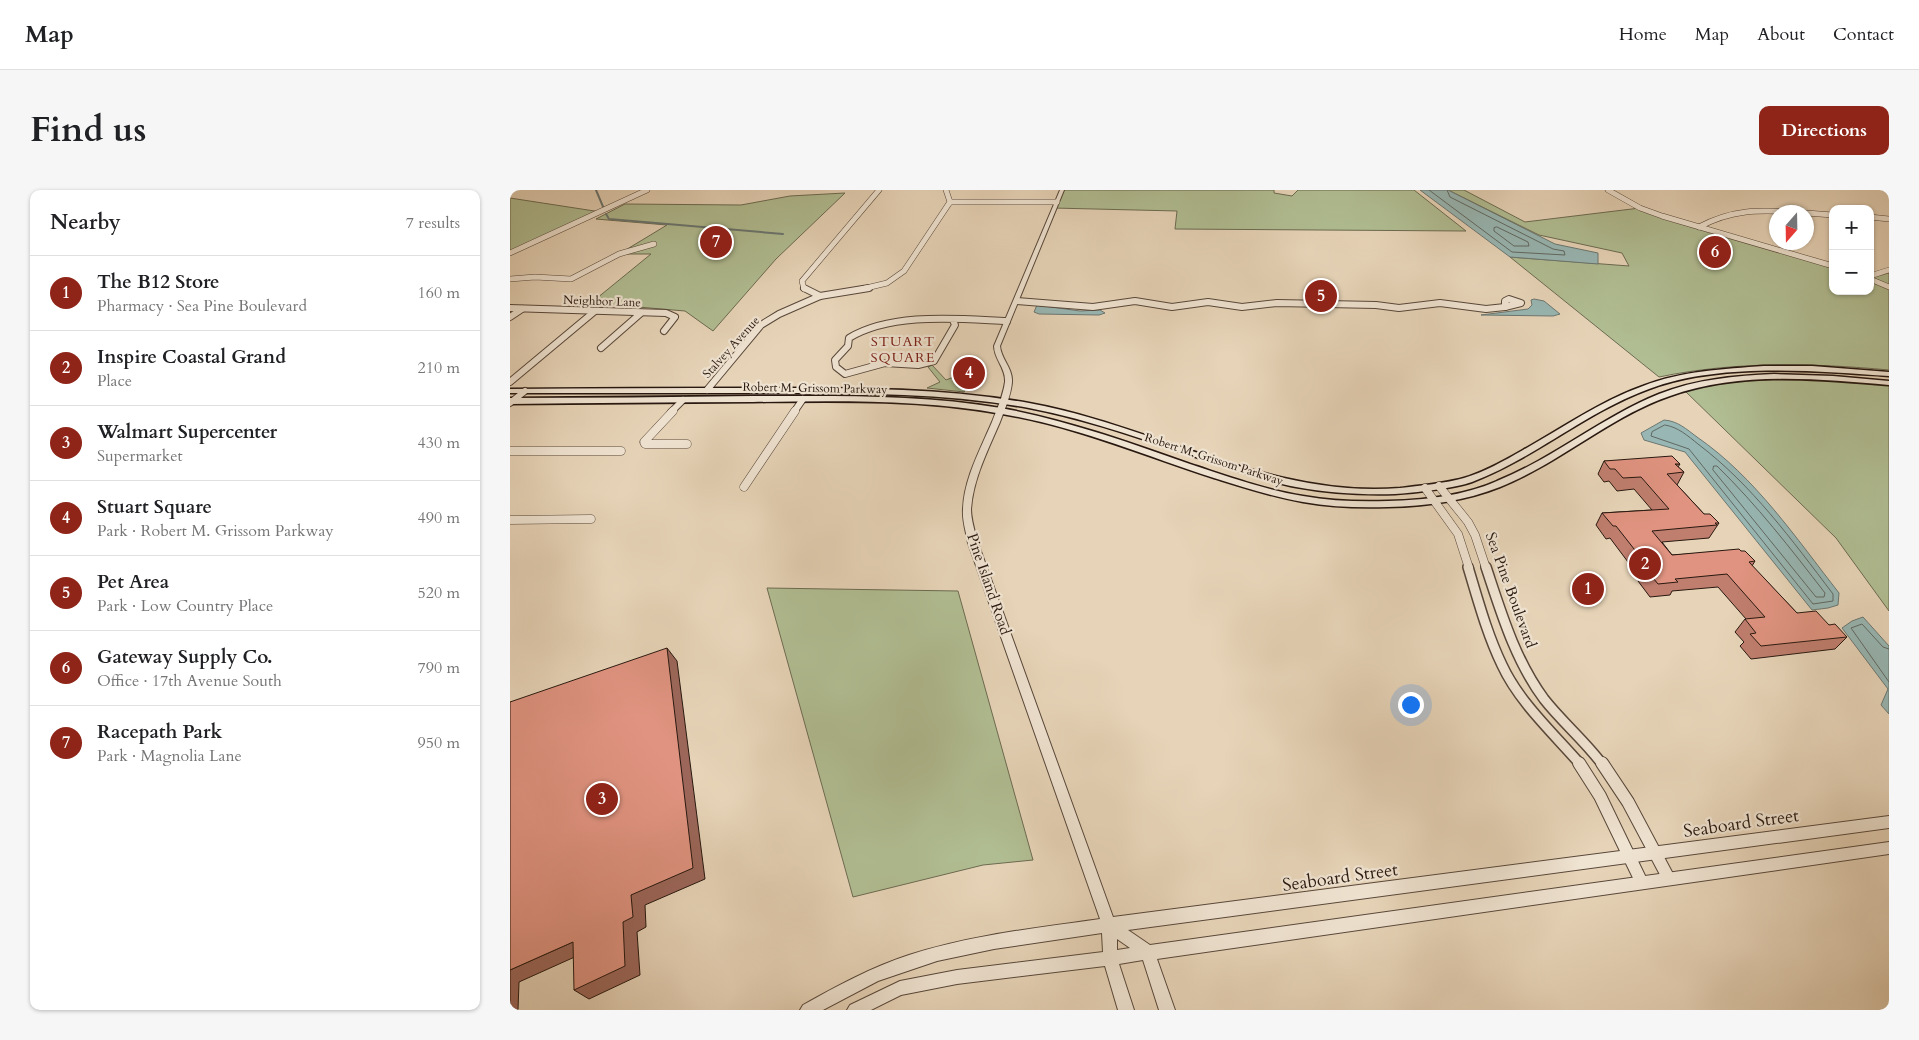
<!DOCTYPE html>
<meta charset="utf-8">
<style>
body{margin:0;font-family:Cardo,serif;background:#f6f6f6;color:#202124}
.controls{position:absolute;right:15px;top:15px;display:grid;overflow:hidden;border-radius:10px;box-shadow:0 1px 4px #0004}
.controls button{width:45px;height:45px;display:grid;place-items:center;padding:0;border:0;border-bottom:1px solid #e0e0e0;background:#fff;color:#202124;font:25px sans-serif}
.compass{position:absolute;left:1259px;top:15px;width:45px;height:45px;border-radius:50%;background:#fff;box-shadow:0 1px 4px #0004;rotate:200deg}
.you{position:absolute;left:900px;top:514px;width:18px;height:18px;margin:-12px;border:4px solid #fff;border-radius:50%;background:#1a73e8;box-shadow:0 0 0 8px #1a73e833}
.badge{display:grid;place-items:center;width:32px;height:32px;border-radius:50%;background:#8f2418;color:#fff;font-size:16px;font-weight:700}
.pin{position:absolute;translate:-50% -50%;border:2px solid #fff;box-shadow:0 1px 5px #0006}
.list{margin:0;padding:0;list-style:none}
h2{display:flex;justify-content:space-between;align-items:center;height:65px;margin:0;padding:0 20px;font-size:21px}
h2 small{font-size:16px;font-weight:400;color:#757577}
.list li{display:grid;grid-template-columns:32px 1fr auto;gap:15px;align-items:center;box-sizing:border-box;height:75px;padding:0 20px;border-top:1px solid #e0e0e0}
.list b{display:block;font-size:19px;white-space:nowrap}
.list p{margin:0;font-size:16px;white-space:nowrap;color:#757577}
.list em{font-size:16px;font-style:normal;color:#757577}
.map{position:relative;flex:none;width:1379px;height:820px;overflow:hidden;border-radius:10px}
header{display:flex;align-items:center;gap:30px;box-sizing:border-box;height:70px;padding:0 25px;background:#fff;border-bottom:1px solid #e0e0e0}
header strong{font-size:24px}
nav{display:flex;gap:28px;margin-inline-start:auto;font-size:18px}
.intro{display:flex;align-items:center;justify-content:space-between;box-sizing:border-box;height:120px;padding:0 30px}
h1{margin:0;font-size:35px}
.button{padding:12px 22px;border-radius:10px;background:#8f2418;color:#fff;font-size:18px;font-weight:700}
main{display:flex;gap:30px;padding:0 30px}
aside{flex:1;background:#fff;border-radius:10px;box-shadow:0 1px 4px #0004}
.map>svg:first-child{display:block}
.green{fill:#b1be93;stroke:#6c6b52}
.water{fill:#98b7b4;stroke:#6b7772}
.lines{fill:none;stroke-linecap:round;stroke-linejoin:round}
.shore{stroke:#606862;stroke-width:1}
.stream{stroke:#6b7772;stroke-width:2}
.minor-far4-casing{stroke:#58473a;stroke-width:6}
.minor-far3-casing{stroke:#58473a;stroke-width:8}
.minor-far2-casing{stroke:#58473a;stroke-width:9}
.minor-far1-casing{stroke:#58473a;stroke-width:12}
.minor-casing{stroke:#58473a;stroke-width:14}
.tertiary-casing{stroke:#58473a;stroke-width:2}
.secondary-casing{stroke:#281810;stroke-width:3}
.minor-far4{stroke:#efe3d1;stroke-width:5}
.minor-far3{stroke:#efe3d1;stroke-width:6}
.minor-far2{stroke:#efe3d1;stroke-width:8}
.minor-far1{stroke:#efe3d1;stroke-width:9}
.minor{stroke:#efe3d1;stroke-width:12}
.tertiary{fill:#efe3d1;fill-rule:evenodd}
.secondary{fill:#efe3d1;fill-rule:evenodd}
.wall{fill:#c07e6e;stroke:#281810}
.shaded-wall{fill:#9c675a;stroke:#281810}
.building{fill:#df9380;stroke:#281810}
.labels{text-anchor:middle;stroke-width:4.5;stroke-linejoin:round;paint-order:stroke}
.far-street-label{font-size:12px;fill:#281810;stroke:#efe3d1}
.far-neighbourhood-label{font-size:14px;letter-spacing:1px;fill:#7a1f14;stroke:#efe3d1}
.street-label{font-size:15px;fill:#281810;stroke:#efe3d1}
.near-street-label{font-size:18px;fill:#281810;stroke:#efe3d1}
</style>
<header>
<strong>Map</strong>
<nav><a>Home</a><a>Map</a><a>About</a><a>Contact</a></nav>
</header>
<div class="intro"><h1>Find us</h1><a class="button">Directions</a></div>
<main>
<aside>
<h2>Nearby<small>7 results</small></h2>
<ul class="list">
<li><span class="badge">1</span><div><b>The B12 Store</b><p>Pharmacy · Sea Pine Boulevard</p></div><em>160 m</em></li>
<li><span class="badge">2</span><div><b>Inspire Coastal Grand</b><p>Place</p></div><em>210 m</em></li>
<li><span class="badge">3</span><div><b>Walmart Supercenter</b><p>Supermarket</p></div><em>430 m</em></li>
<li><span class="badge">4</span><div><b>Stuart Square</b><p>Park · Robert M. Grissom Parkway</p></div><em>490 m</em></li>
<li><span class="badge">5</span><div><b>Pet Area</b><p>Park · Low Country Place</p></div><em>520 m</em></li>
<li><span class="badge">6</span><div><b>Gateway Supply Co.</b><p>Office · 17th Avenue South</p></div><em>790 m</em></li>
<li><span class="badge">7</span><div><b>Racepath Park</b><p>Park · Magnolia Lane</p></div><em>950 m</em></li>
</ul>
</aside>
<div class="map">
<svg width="1379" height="820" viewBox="0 0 1379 820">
<rect width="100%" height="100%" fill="#e7d4b8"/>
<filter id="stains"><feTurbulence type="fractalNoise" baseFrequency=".004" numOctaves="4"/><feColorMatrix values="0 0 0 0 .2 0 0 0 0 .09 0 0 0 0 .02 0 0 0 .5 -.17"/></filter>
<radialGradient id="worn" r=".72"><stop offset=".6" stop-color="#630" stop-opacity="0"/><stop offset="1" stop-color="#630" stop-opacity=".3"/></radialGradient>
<!-- green -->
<g class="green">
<polygon points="552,0 764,0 764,3 782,6 788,0 904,0 956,41 665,39 667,21 543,18"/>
<path d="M938,0h16l61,32 115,-14 193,58v25h37v-15l19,-6v100c-77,-7 -153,-9 -230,7l-149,-120 119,9 -7,-13 -83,-18z"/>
<polygon points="335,3 266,69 203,141 175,121 81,113 141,64 109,64 157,35 86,29 115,14 231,15 280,6"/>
<polygon points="0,8 91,22 0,63"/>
<polygon points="422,175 436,190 469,177 454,202 417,198 430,192 418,177"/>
<polygon points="1282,188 1379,193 1379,421 1326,348 1174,200 1206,192"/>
<polygon points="257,398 448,401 523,670 473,675 343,707"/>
</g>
<!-- water -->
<g class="water">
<polygon points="910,0 938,0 1045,54 1088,63 1088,74 1000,67"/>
<polygon points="1024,109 1034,111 1050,124 1043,126 971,125 1018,119 1022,115 1021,110"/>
<polygon points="527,115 570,121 590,120 595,123 589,125 529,124 524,122"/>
<path d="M1154,230c14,1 22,9 33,17 58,40 99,101 142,156l-1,12 -10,3 -16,2 -127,-158 -41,-12 -3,-7z"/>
<polygon points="1353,427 1379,456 1379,524 1371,515 1378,499 1332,438 1342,431"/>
</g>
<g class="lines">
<!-- shore -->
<g class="shore">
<polyline points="919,0 1002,62 1055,65 1054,61 1043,59 940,7 937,0"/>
<polygon points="987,37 1018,52 1019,56 1004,56 984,41 984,38"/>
<path d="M1155,235c13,2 23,11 33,19 54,41 94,96 135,150v7l-20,3 -124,-155 -38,-13 1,-4z"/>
<path d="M1204,276h3c40,39 74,83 108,127l-1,4h-8l-103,-127z"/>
<polyline points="1379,459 1373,457 1352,434 1341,438 1379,492"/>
</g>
<!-- stream -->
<g class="stream">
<polyline points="86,0 94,19"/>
<polyline points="96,24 99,29 273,44"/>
</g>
<defs>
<g id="minor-far4">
<polyline points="1098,0 1130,18 1152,26 1323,76"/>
<polyline points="440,12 547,12"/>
<polyline points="1296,23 1323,25"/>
<polyline points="1360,27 1379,29"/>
<path d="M1189,37c34,-18 59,-17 97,-15"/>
<polyline points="0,63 137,0"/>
<polyline points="1360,86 1379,80"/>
<polyline points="0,89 25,87 61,89 109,64 144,54"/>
<polyline points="1360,89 1379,97"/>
<polyline points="294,99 292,91 369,0"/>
<polyline points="352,99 377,93 394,81 440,12 436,0"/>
</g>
<g id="minor-far3">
<polyline points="294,98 310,106"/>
<polygon points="999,109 1011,113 995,117 995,111"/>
<polyline points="507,111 583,117 625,111 662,117 698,112 732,117 767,113 866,115 889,118 930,113 976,119 995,117"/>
<polyline points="0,118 156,123 165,127 154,141"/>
<polyline points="0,127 12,119"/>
<path d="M443,130l2,5 -21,36 -16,4 -33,-2 -40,11 -9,-7 -1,-7 13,-14 1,-8c43,-26 109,-19 158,-17"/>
<polyline points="91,158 131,123"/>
<polyline points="0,192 85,121"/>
<polyline points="197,200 251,135 269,124 310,106 359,98"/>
<polyline points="0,213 15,201"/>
<polyline points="161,222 173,210"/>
<polyline points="284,222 293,209"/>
</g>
<g id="minor-far2">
<polyline points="163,221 134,252 135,254 177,254"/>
<polyline points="0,261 111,261"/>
<polyline points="929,296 958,332 965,345 976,378"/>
<polyline points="234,297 285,221"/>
<polyline points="915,298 948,344 959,378"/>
<polyline points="0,330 81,329"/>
</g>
<g id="minor-far1">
<path d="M958,377c10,33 19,67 34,98 17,37 51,68 78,99"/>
<path d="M976,377c15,45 29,93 58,132 18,23 41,42 58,65"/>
</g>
<g id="minor">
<polyline points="1069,573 1090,606 1132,693"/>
<polyline points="1092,573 1118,612 1159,689"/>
</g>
<path id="tertiary" d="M550,0h4l-64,156c1,13 13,22 12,36 -1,13 -7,27 -12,40 -12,28 -27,57 -29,87 0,11 4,23 7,34l135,374 776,-101v12l-761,102 22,15 739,-103v12l-732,105 18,51h-16l-16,-50 -24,4 15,46h-16l-13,-44 -148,18 -56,11 -30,15h-24l3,-5 50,-24 57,-11 146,-18 -1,-19 -108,16 -57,12 -59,20 -55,29h-23l3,-5c34,-19 69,-38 106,-50 62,-20 127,-27 191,-36l-132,-376c-2,-11 -6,-23 -5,-34 1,-30 17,-59 29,-87 5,-13 11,-26 13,-40 1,-14 -11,-23 -11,-36zM607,749l13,9 -13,2z"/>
<g id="secondary">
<path d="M1254,176h48l77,6v4c-75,-5 -169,-14 -240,13 -63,23 -114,69 -177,93 -16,6 -59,11 -77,12 -33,1 -67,-1 -99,-7 -28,-5 -55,-16 -82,-24 -61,-20 -122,-43 -185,-55 -89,-16 -179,-15 -270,-15 -83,0 -166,0 -249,0v-4c82,-1 165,-1 247,-1 91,0 182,-1 272,15 123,22 244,96 371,85 18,-2 47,-5 64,-10 20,-6 40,-17 59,-28 39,-22 78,-49 120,-64 38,-15 81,-17 121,-20z"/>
<path d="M1264,184l59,2 56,5v4c-72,-6 -149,-14 -219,11 -61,21 -110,67 -170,91 -35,14 -74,19 -112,20 -28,1 -57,0 -85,-5 -30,-5 -60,-15 -89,-24 -71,-23 -139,-52 -212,-64 -82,-15 -166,-13 -249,-12 -81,0 -162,1 -243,2v-6c81,0 162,-1 243,-2 83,0 166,-2 248,12 65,12 127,34 189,56 37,12 75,26 113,32 28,5 57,6 85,5 37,-1 75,-5 109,-20 57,-23 105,-64 162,-87 37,-15 76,-18 115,-20z"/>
</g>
</defs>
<!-- minor-far4 casing -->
<use href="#minor-far4" class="minor-far4-casing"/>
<!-- minor-far3 casing -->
<use href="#minor-far3" class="minor-far3-casing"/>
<!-- minor-far2 casing -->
<use href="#minor-far2" class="minor-far2-casing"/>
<!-- minor-far1 casing -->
<use href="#minor-far1" class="minor-far1-casing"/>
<!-- minor casing -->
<use href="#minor" class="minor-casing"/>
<!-- tertiary casing -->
<use href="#tertiary" class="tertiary-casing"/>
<!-- secondary casing -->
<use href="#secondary" class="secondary-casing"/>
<!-- minor-far4 -->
<use href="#minor-far4" class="minor-far4"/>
<!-- minor-far3 -->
<use href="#minor-far3" class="minor-far3"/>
<!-- minor-far2 -->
<use href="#minor-far2" class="minor-far2"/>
<!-- minor-far1 -->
<use href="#minor-far1" class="minor-far1"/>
<!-- minor -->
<use href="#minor" class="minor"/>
<!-- tertiary -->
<use href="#tertiary" class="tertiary"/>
<!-- secondary -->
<use href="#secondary" class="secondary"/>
</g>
<!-- wall -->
<polygon class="wall" points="1094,271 1170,274 1168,277 1174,282 1167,295 1194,324 1209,333 1199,348 1152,352 1162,365 1231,361 1245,371 1242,376 1287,423 1319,435 1337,447 1325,459 1241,469 1230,456 1234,452 1225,442 1235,429 1236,429 1208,397 1162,401 1160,405 1140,407 1128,391 1130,388 1100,348 1096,349 1086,335 1092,323 1142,320 1124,299 1107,301 1099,291 1094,292 1088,284"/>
<!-- shaded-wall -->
<g class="shaded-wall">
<polygon points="157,458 167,471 195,689 135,715 136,737 127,742 130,785 79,809 64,800 113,732 121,705"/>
<polygon points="63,752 78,761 9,792 8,820 0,820 0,780"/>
</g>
<!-- building -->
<g class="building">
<polygon points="1162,266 1170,274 1165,274 1174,282 1157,284 1194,324 1200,324 1209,333 1205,333 1207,335 1142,341 1162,365 1229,359 1231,361 1235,361 1245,371 1239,372 1287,423 1306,421 1319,435 1325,434 1337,447 1251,456 1240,444 1246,443 1235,429 1255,427 1217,384 1165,389 1168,392 1148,394 1135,378 1139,378 1106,336 1103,336 1092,323 1159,319 1131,287 1113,288 1105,279 1100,279 1094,271"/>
<polygon points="157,458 183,678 121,705 123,727 113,732 115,776 64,800 63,752 0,780 0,512"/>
</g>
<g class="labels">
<!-- far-street labels -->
<g class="far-street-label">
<text transform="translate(92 111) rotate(2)" y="4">Neighbor Lane</text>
<text transform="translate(221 157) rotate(-48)" y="4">Stalvey Avenue</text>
<text transform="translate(305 198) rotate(1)" y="4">Robert M. Grissom Parkway</text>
<text transform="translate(704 269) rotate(18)" y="4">Robert M. Grissom Parkway</text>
</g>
<!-- far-neighbourhood labels -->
<g class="far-neighbourhood-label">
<text x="393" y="156">STUART<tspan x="393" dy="16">SQUARE</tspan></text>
</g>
<!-- street labels -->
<g class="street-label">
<text transform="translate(479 394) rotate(71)" y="5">Pine Island Road</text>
<text transform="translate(1001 400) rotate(70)" y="5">Sea Pine Boulevard</text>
</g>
<!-- near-street labels -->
<g class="near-street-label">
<text transform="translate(1231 633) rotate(-8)" y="6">Seaboard Street</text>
<text transform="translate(830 687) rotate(-8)" y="6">Seaboard Street</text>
</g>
</g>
<rect width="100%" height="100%" filter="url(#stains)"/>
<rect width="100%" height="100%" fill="url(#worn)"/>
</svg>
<div class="controls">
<button>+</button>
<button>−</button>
</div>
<svg class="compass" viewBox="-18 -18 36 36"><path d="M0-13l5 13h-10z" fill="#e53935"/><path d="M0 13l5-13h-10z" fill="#757577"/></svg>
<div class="you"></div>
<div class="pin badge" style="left:1078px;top:399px">1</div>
<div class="pin badge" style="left:1135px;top:374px">2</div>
<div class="pin badge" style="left:92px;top:609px">3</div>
<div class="pin badge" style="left:459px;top:183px">4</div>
<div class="pin badge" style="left:811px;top:106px">5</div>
<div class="pin badge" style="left:1205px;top:62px">6</div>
<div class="pin badge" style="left:206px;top:52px">7</div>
</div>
</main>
